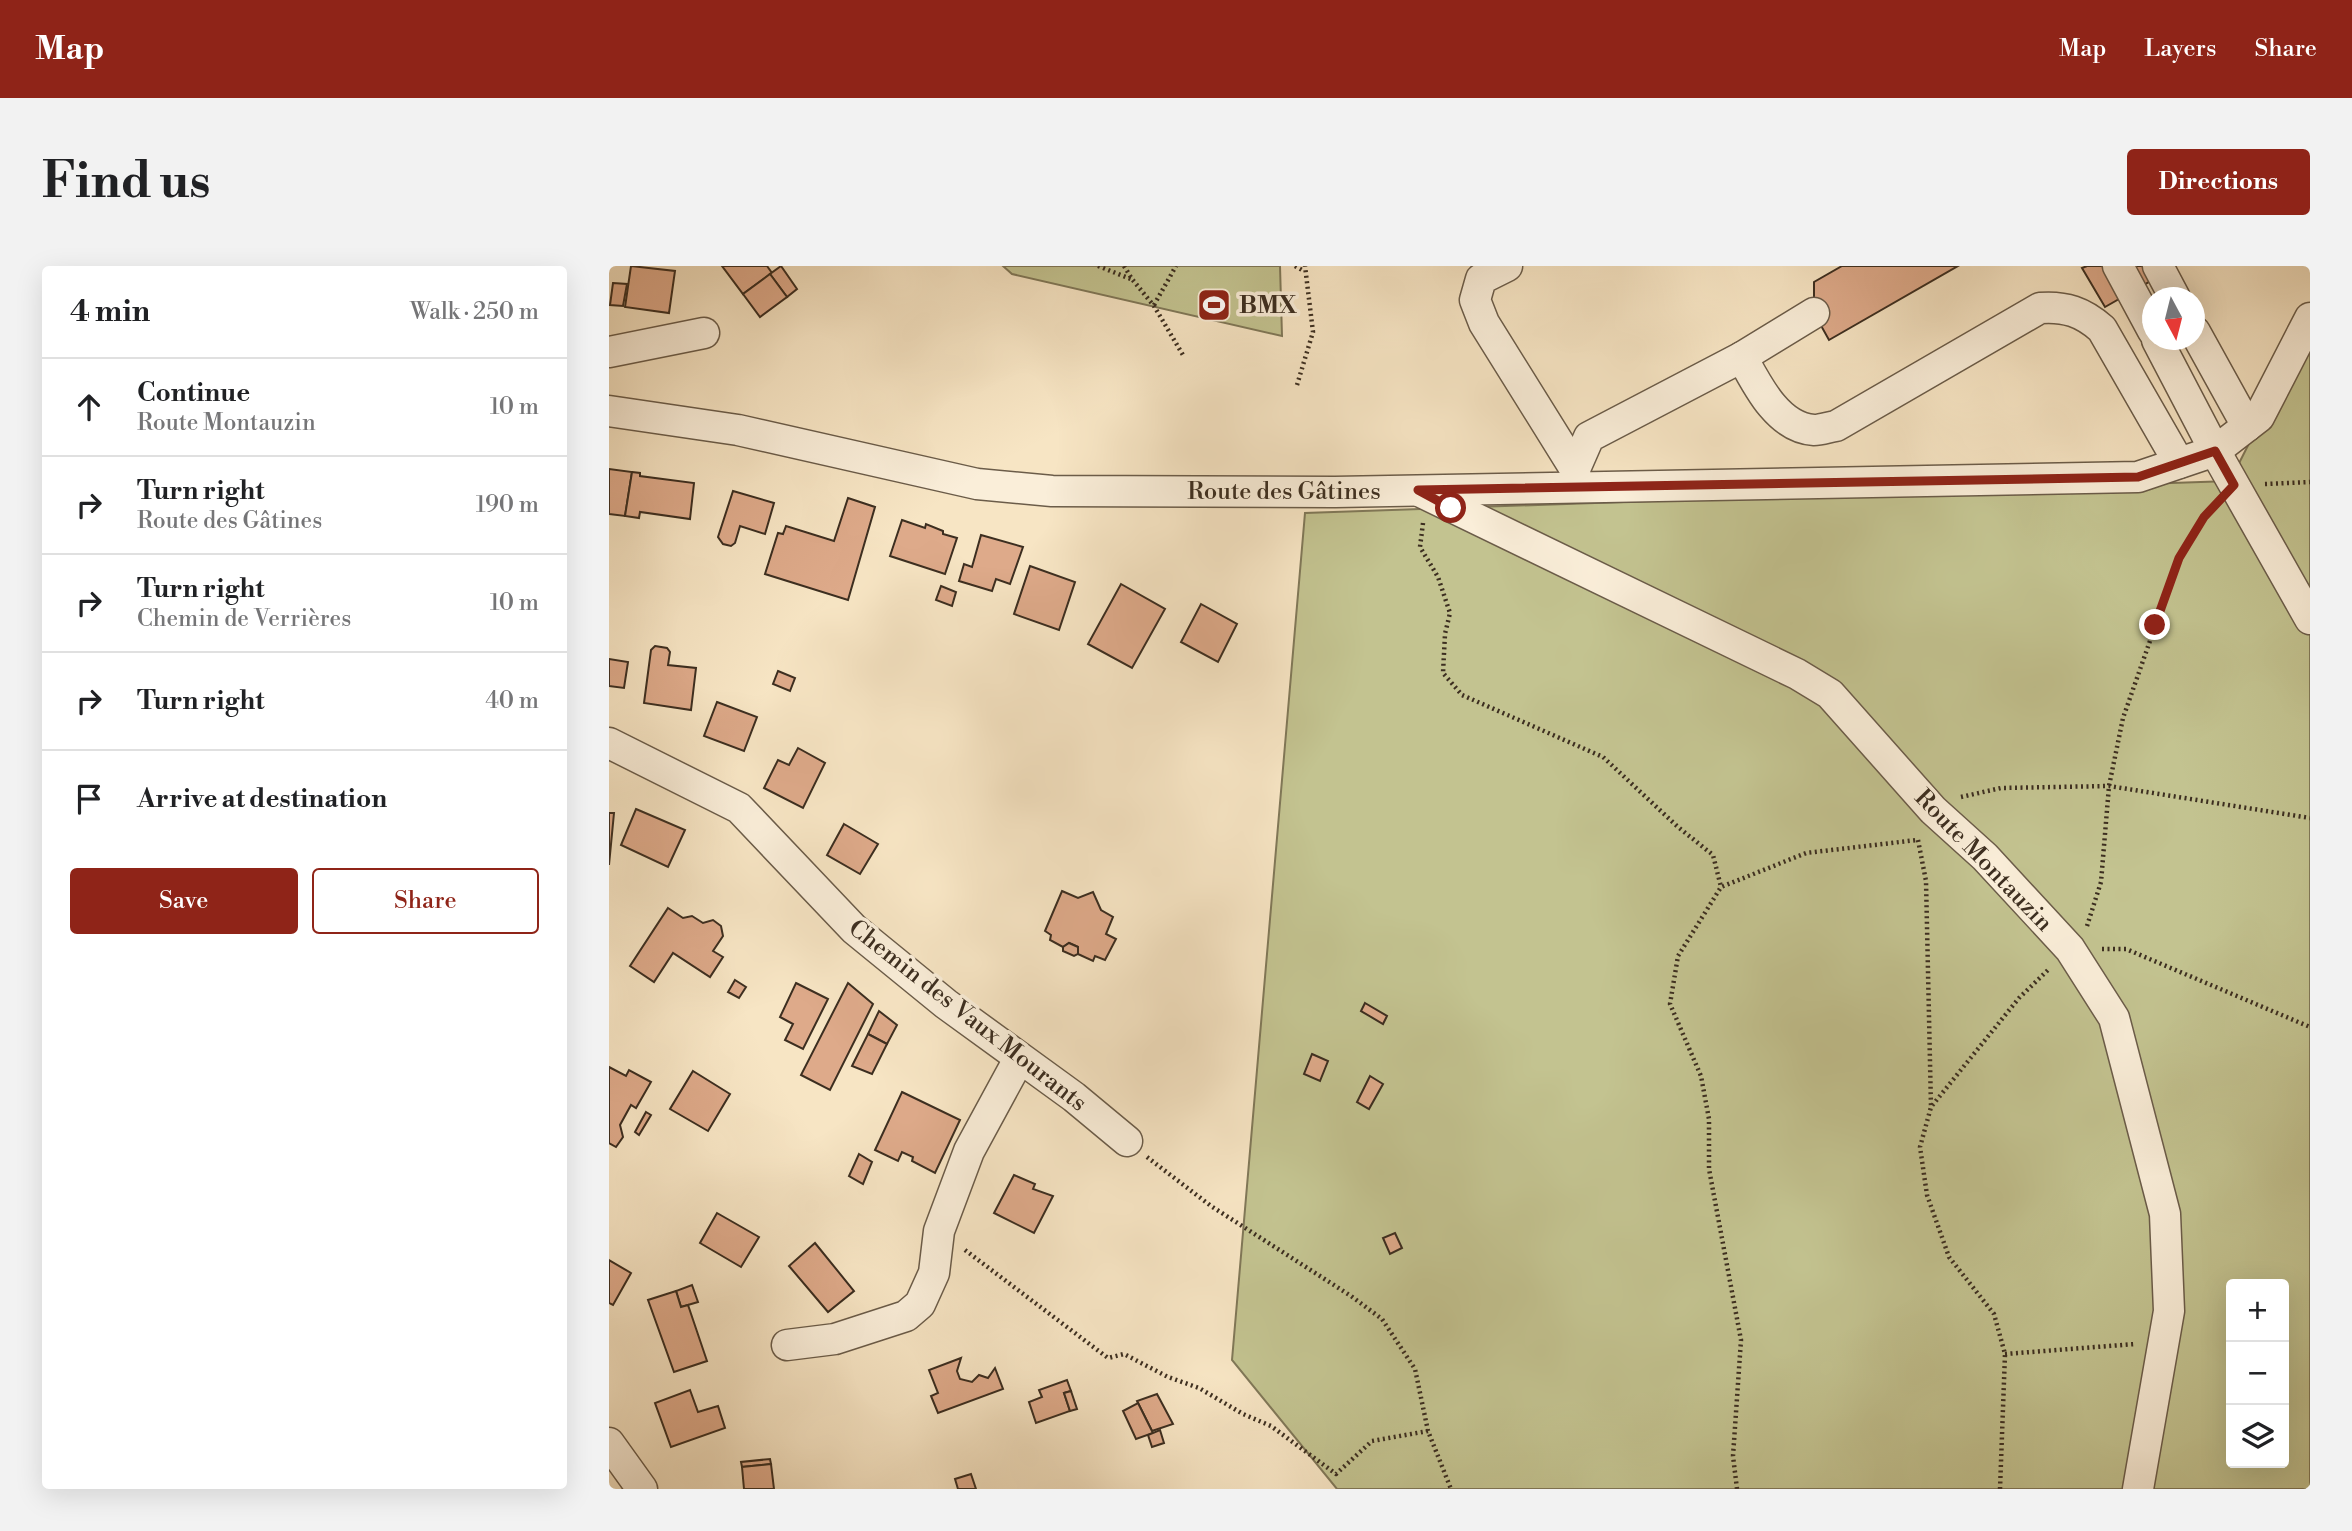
<!DOCTYPE html>
<meta charset="utf-8">
<style>
body{margin:0;font-family:"Libre Bodoni",serif;background:#f2f2f2;color:#202124}
.controls{position:absolute;right:21px;bottom:21px;display:grid;overflow:hidden;border-radius:7px;box-shadow:0 7px 28px #0002}
.controls button{width:63px;height:63px;display:grid;place-items:center;padding:0;border:0;border-bottom:2px solid #e0e0e0;background:#fff;color:#202124;font:35px sans-serif}
.compass{position:absolute;left:1533px;top:21px;width:63px;height:63px;border-radius:50%;background:#fff;box-shadow:0 7px 28px #0002;rotate:173deg}
.stop{position:absolute;width:21px;height:21px;margin:-16px;border:5px solid #8f2418;border-radius:50%;background:#fff}
.stop.end{background:#8f2418;border-color:#fff;box-shadow:0 2px 7px #0008}
.list{margin:0;padding:0;list-style:none}
h2{display:flex;justify-content:space-between;align-items:center;height:91px;margin:0;padding:0 28px;font-size:30px}
h2 small{font-size:23px;font-weight:400;color:#757577}
.list li{display:grid;grid-template-columns:46px 1fr auto;gap:21px;align-items:center;box-sizing:border-box;height:98px;padding:0 28px;border-top:2px solid #e0e0e0}
.list b{display:block;font-size:26px;white-space:nowrap}
.list p{margin:0;font-size:23px;white-space:nowrap;color:#757577}
.list em{font-size:23px;font-style:normal;color:#757577}
.actions{display:flex;gap:14px;padding:21px 28px}
.actions a{flex:1;padding:16px 0;border:2px solid #8f2418;border-radius:7px;text-align:center;font-size:24px;color:#8f2418}
.actions .main{background:#8f2418;color:#fff}
.icon{flex:none;width:38px;height:38px;fill:none;stroke:currentColor;stroke-width:2;stroke-linecap:round;stroke-linejoin:round}
.map{position:relative;flex:none;width:1701px;height:1223px;overflow:hidden;border-radius:7px}
header{display:flex;align-items:center;gap:42px;box-sizing:border-box;height:98px;padding:0 35px;background:#8f2418;color:#fff}
header strong{font-size:33px}
nav{display:flex;gap:38px;margin-inline-start:auto;font-size:24px}
.intro{display:flex;align-items:center;justify-content:space-between;box-sizing:border-box;height:168px;padding:0 42px}
h1{margin:0;font-size:49px}
.button{padding:18px 32px;border-radius:7px;background:#8f2418;color:#fff;font-size:24px;font-weight:700}
main{display:flex;gap:42px;padding:0 42px}
aside{flex:1;background:#fff;border-radius:7px;box-shadow:0 7px 28px #0002}
.map>svg:first-child{display:block}
.green{fill:#c3c390;stroke:#807858;stroke-width:2;fill-rule:evenodd}
.building{fill:#deaa8a;stroke:#3c2e20;stroke-width:2}
.lines{fill:none;stroke-linecap:round;stroke-linejoin:round}
.minor-casing{stroke:#6b5c49;stroke-width:33}
.path{stroke:#3c2e20;stroke-width:4.5;stroke-dasharray:2 3.5;stroke-linecap:butt}
.minor{stroke:#faeed9;stroke-width:30}
.route{stroke:#8f2418;stroke-width:9}
.labels{text-anchor:middle;stroke-width:7;stroke-linejoin:round;paint-order:stroke}
.poi-label{font-size:24px;font-weight:bold;fill:#3c2e20;stroke:#faeed9;text-anchor:start}
.street-label{font-size:24px;fill:#3c2e20;stroke:#faeed9}
</style>
<header>
<strong>Map</strong>
<nav><a>Map</a><a>Layers</a><a>Share</a></nav>
</header>
<div class="intro"><h1>Find us</h1><a class="button">Directions</a></div>
<main>
<aside>
<h2>4 min<small>Walk · 250 m</small></h2>
<ul class="list">
<li><svg class="icon" aria-label="ahead" viewBox="0 0 24 24"><path d="M12 20V5M6 11l6-6 6 6"/></svg><div><b>Continue</b><p>Route Montauzin</p></div><em>10 m</em></li>
<li><svg class="icon" aria-label="right" viewBox="0 0 24 24"><path d="M7 20v-9h11M14 6l5 5-5 5"/></svg><div><b>Turn right</b><p>Route des Gâtines</p></div><em>190 m</em></li>
<li><svg class="icon" aria-label="right" viewBox="0 0 24 24"><path d="M7 20v-9h11M14 6l5 5-5 5"/></svg><div><b>Turn right</b><p>Chemin de Verrières</p></div><em>10 m</em></li>
<li><svg class="icon" aria-label="right" viewBox="0 0 24 24"><path d="M7 20v-9h11M14 6l5 5-5 5"/></svg><div><b>Turn right</b></div><em>40 m</em></li>
<li><svg class="icon" aria-label="arrive" viewBox="0 0 24 24"><path d="M6 21V4h12l-3 4 3 4H6"/></svg><div><b>Arrive at destination</b></div></li>
</ul>
<div class="actions"><a class="main">Save</a><a>Share</a></div>
</aside>
<div class="map">
<svg width="1701" height="1223" viewBox="0 0 1701 1223">
<rect width="100%" height="100%" fill="#f7e5c4"/>
<filter id="stains"><feTurbulence type="fractalNoise" baseFrequency=".00286" numOctaves="4"/><feColorMatrix values="0 0 0 0 .2 0 0 0 0 .09 0 0 0 0 .02 0 0 0 .5 -.17"/></filter>
<radialGradient id="worn" r=".72"><stop offset=".6" stop-color="#630" stop-opacity="0"/><stop offset="1" stop-color="#630" stop-opacity=".3"/></radialGradient>
<!-- green -->
<g class="green">
<polygon points="394,0 671,0 673,70 403,8"/>
<path d="M1701,57v1166h-973l-105,-129 73,-847 925,-32zM1622,1018h53v179h-53z"/>
</g>
<!-- building -->
<g class="building">
<polygon points="22,0 66,5 60,47 16,41"/>
<polygon points="113,0 158,0 163,7 134,28"/>
<polygon points="172,0 188,23 178,31 161,8"/>
<polygon points="1233,0 1349,0 1220,74 1205,47 1205,16"/>
<polygon points="1478,0 1538,0 1545,13 1496,41 1473,2"/>
<polygon points="161,8 178,31 151,51 134,28"/>
<polygon points="4,17 18,18 14,40 1,39"/>
<polygon points="0,203 23,206 16,250 0,248"/>
<polygon points="23,206 31,207 31,210 85,217 81,253 31,246 30,252 16,250"/>
<polygon points="124,225 165,237 156,268 131,260 126,277 122,280 114,278 109,271"/>
<polygon points="239,232 266,241 239,334 156,308 169,267 174,268 177,260 225,275"/>
<polygon points="293,254 316,262 317,258 334,265 334,268 348,272 336,308 281,290"/>
<polygon points="372,269 414,281 401,318 387,313 383,325 350,315 355,298 363,301"/>
<polygon points="421,300 466,316 450,364 405,348"/>
<polygon points="512,318 556,343 523,402 479,378"/>
<polygon points="332,320 347,326 343,340 327,334"/>
<polygon points="592,338 628,358 609,396 572,376"/>
<polygon points="46,380 58,382 61,386 59,399 87,402 82,444 35,437 42,384"/>
<polygon points="0,393 19,396 15,422 0,420"/>
<polygon points="169,405 186,412 181,425 164,418"/>
<polygon points="108,436 148,451 135,485 95,470"/>
<polygon points="189,482 216,497 194,542 155,522 169,494 180,499"/>
<polygon points="27,543 76,564 59,601 12,579"/>
<polygon points="0,547 5,547 0,599"/>
<polygon points="235,558 269,578 251,608 218,589"/>
<polygon points="453,625 469,632 484,626 492,644 504,651 497,668 507,673 496,694 486,690 484,695 469,688 469,681 460,677 454,681 441,674 442,669 436,665"/>
<polygon points="59,642 74,652 83,650 94,657 104,654 112,660 114,670 104,685 114,691 101,711 64,687 45,716 21,700"/>
<polygon points="460,677 469,681 469,688 465,690 454,685 454,681"/>
<polygon points="126,714 137,721 130,732 119,726"/>
<polygon points="187,717 219,733 194,783 176,774 184,758 171,751"/>
<polygon points="239,717 264,738 221,824 192,809"/>
<polygon points="756,737 778,750 774,758 752,745"/>
<polygon points="270,745 288,759 278,778 259,768"/>
<polygon points="259,768 278,778 263,808 243,800"/>
<polygon points="703,788 719,795 711,815 695,808"/>
<polygon points="0,801 17,810 20,804 42,816 27,842 22,839 11,859 14,871 7,881 0,877"/>
<polygon points="84,805 121,828 99,865 61,843"/>
<polygon points="761,810 774,818 760,843 748,836"/>
<polygon points="293,826 351,854 326,907 303,895 304,891 293,886 289,895 266,884"/>
<polygon points="37,846 42,849 30,869 26,866"/>
<polygon points="250,888 263,896 254,918 240,910"/>
<polygon points="405,909 426,918 424,923 444,930 425,967 385,947"/>
<polygon points="108,947 150,971 132,1001 91,977"/>
<polygon points="786,967 793,982 781,988 774,972"/>
<polygon points="206,977 245,1025 219,1046 180,1000"/>
<polygon points="0,994 22,1007 4,1039 0,1037"/>
<polygon points="83,1019 89,1036 72,1041 67,1025"/>
<polygon points="67,1025 72,1041 79,1039 98,1095 65,1106 39,1034"/>
<polygon points="352,1092 348,1105 351,1113 363,1116 370,1109 379,1112 386,1102 394,1123 329,1147 322,1130 329,1127 320,1104"/>
<polygon points="458,1114 462,1125 455,1127 461,1145 427,1157 420,1136 433,1131 430,1124"/>
<polygon points="81,1124 89,1146 109,1140 116,1162 62,1181 46,1137"/>
<polygon points="462,1125 468,1143 461,1145 455,1127"/>
<polygon points="548,1128 564,1158 543,1165 528,1135"/>
<polygon points="529,1137 544,1167 527,1173 514,1145"/>
<polygon points="551,1164 555,1177 543,1181 539,1169"/>
<polygon points="161,1193 162,1198 133,1201 132,1196"/>
<polygon points="162,1198 165,1223 135,1223 133,1201"/>
<polygon points="362,1208 367,1223 349,1223 346,1213"/>
</g>
<g class="lines">
<defs>
<g id="minor">
<polyline points="898,0 872,13 866,34 875,57 966,203"/>
<polyline points="1509,0 1544,65"/>
<polyline points="1549,0 1566,32"/>
<polyline points="1586,66 1638,160"/>
<polyline points="1548,74 1606,185 1701,353"/>
<polyline points="0,86 95,67"/>
<path d="M1133,91c15,28 36,71 72,73 7,0 15,-3 22,-4l204,-118c25,-2 43,4 62,21l77,134"/>
<polyline points="0,145 129,164 368,218 443,225 726,226 1529,211 1606,185 1650,151 1701,52"/>
<polyline points="967,221 966,203 980,171 1133,91 1205,47"/>
<polyline points="812,226 1188,408 1221,428 1324,544 1376,591 1461,683 1505,752 1556,948 1560,1045 1529,1223"/>
<polyline points="0,477 130,542 245,663 337,738 465,831 518,875"/>
<polyline points="178,1079 226,1073 297,1050 311,1038 325,1007 330,965 360,885 410,793"/>
<polyline points="0,1177 33,1223"/>
</g>
</defs>
<!-- minor casing -->
<use href="#minor" class="minor-casing"/>
<!-- path -->
<g class="path">
<polyline points="489,0 522,13"/>
<polyline points="515,0 523,13 545,40 574,89"/>
<polyline points="686,0 695,5"/>
<polyline points="545,39 567,0"/>
<polyline points="688,119 704,66 696,0"/>
<polyline points="1656,218 1701,216"/>
<polyline points="814,257 811,281 829,311 841,347 836,368 834,407 853,429 994,491 1069,561 1104,589 1112,621"/>
<polyline points="1352,531 1392,522 1500,520 1701,552"/>
<polyline points="1309,574 1317,615 1322,841"/>
<polyline points="1478,660 1492,616 1500,520 1514,452 1570,292 1595,251 1604,241"/>
<polyline points="1493,683 1517,683 1701,761"/>
<polyline points="538,891 602,940 742,1030 773,1053 806,1103 819,1165 842,1223"/>
<polyline points="356,984 499,1092 515,1088 559,1111 590,1122 634,1148 662,1160 727,1208 763,1175 819,1165"/>
<polyline points="1396,1088 1526,1078"/>
<polyline points="1128,1223 1124,1190 1132,1074 1100,903 1100,853 1092,810 1061,738 1069,690 1112,621 1197,587 1308,574"/>
<polyline points="1391,1223 1396,1088 1385,1048 1340,991 1318,929 1311,881 1322,841 1410,732 1440,703"/>
</g>
<!-- minor -->
<use href="#minor" class="minor"/>
</g>
<g class="lines">
<!-- route -->
<polyline class="route" points="842,242 809,224 1529,211 1606,185 1625,219 1595,251 1570,292 1546,359"/>
</g>
<!-- icons -->
<defs>
<symbol id="stadium-square" viewBox="-11 -11 22 22"><rect x="-9" y="-9" width="18" height="18" rx="4" fill="#8f2418" stroke="#faeed9"/><path d="M0-5a6.5 5 0 1 0 0 10a6.5 5 0 1 0 0-10ZM-3.5-1.8h7v3.6h-7Z" fill="#fff"/></symbol>
</defs>
<g fill-rule="evenodd">
<use href="#stadium-square" x="586" y="20" width="38" height="38"/>
</g>
<g class="labels">
<!-- poi labels -->
<g class="poi-label">
<text x="630" y="47">BMX</text>
</g>
<!-- street labels -->
<g class="street-label">
<text x="675" y="233">Route des Gâtines</text>
<text transform="translate(1375 594) rotate(46)" y="8">Route Montauzin</text>
<text transform="translate(359 749) rotate(38)" y="8">Chemin des Vaux Mourants</text>
</g>
</g>
<rect width="100%" height="100%" filter="url(#stains)"/>
<rect width="100%" height="100%" fill="url(#worn)"/>
</svg>
<div class="controls">
<button>+</button>
<button>−</button>
<button><svg class="icon" aria-label="layers" viewBox="0 0 24 24"><path d="M12 4l9 5-9 5-9-5zM3 14l9 5 9-5"/></svg></button>
</div>
<svg class="compass" viewBox="-18 -18 36 36"><path d="M0-13l5 13h-10z" fill="#e53935"/><path d="M0 13l5-13h-10z" fill="#757577"/></svg>
<div class="stop" style="left:842px;top:242px"></div>
<div class="stop end" style="left:1546px;top:359px"></div>
</div>
</main>
